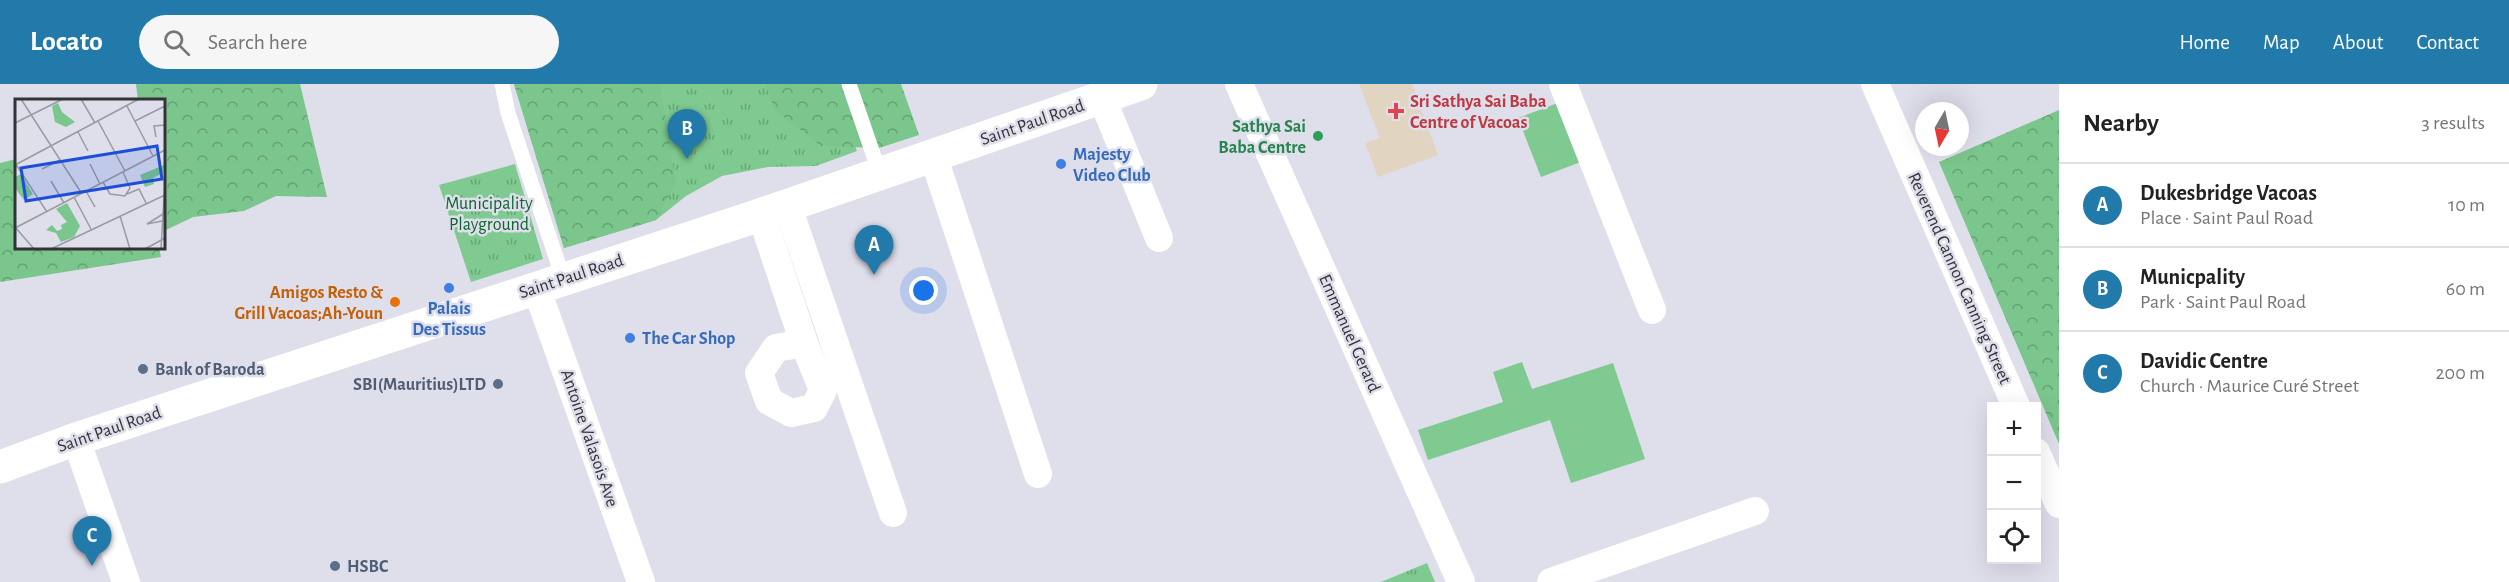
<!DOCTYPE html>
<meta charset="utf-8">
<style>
body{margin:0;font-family:"Alegreya Sans",sans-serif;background:#f6f6f6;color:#222}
.controls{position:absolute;right:18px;bottom:18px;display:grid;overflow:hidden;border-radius:0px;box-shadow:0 6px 24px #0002}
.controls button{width:54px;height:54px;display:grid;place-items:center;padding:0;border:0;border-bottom:2px solid #e0e0e0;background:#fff;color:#222;font:30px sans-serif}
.compass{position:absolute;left:1915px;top:18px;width:54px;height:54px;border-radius:50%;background:#fff;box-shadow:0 6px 24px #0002;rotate:189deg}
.you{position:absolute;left:924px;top:207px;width:21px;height:21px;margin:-15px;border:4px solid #fff;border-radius:50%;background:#1a73e8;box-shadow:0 0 0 9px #1a73e833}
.badge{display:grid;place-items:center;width:39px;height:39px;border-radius:50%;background:#217aa9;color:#fff;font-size:20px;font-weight:700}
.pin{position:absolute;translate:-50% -50px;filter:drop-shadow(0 2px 3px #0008)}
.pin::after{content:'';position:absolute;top:32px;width:21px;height:18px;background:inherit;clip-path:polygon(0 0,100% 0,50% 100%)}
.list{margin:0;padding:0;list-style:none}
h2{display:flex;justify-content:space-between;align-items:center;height:78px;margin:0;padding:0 24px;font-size:26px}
h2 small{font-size:20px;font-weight:400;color:#767676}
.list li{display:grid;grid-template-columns:39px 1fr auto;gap:18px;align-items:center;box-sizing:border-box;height:84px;padding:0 24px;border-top:2px solid #e0e0e0}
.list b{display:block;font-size:22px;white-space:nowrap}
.list p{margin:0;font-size:20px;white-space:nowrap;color:#767676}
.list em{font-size:20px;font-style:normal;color:#767676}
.icon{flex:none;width:33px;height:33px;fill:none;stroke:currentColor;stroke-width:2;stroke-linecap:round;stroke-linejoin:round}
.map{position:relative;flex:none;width:2059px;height:498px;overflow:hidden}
header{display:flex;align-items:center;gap:36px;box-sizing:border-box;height:84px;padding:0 30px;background:#217aa9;color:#fff}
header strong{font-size:28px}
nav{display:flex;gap:33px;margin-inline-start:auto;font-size:21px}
.search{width:420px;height:54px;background:#f6f6f6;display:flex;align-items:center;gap:15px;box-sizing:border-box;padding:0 21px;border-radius:33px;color:#767676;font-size:22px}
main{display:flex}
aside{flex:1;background:#fff}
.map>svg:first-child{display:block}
.medical{fill:#e1d4c0}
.grass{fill:url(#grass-tufts)}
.forest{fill:url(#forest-crowns)}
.garden{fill:#7fca90}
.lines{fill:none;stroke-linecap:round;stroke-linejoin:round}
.lane{stroke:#fff;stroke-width:15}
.street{stroke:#fff;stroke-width:28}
.secondary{stroke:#fff;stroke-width:33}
.health-dot{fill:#e0444e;stroke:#dfdeeb;stroke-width:2}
.leisure-dot{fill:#2e9e5b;stroke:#dfdeeb;stroke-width:2}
.shop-dot{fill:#3f7fe0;stroke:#dfdeeb;stroke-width:2}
.food-dot{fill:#e8710a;stroke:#dfdeeb;stroke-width:2}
.service-dot{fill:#5c6f8a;stroke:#dfdeeb;stroke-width:2}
.labels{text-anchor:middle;stroke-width:5;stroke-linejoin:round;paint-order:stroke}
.health-label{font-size:18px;font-weight:bold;fill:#be3a42;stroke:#dfdeeb;text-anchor:start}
.street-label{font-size:18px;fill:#333338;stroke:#dfdeeb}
.leisure-label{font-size:18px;font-weight:bold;fill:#27864d;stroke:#dfdeeb;text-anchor:end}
.shop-label{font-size:18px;font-weight:bold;fill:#366cbe;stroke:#dfdeeb;text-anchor:start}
.park-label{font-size:18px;fill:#0e652f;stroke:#dfdeeb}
.food-label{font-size:18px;font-weight:bold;fill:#c56008;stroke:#dfdeeb;text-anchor:end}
.service-label{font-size:18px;font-weight:bold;fill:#4e5e75;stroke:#dfdeeb;text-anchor:start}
.inset-road{fill:none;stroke:#9a9aa3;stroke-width:1.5}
.view{fill:#1d4ed8;fill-opacity:0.15;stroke:#1d4ed8;stroke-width:3}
.inset-edge{fill:none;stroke:#333338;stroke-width:3}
</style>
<header>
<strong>Locato</strong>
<div class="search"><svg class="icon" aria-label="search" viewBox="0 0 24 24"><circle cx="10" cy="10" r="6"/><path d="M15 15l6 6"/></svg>Search here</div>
<nav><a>Home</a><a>Map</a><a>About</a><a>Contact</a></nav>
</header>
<main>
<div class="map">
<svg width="2059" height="498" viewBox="0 0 2059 498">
<defs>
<pattern id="grass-tufts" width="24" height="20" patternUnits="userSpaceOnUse" patternTransform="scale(1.5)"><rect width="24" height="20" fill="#7fca90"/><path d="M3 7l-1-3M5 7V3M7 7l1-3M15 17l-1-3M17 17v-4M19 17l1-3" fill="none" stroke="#69a577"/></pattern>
<pattern id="forest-crowns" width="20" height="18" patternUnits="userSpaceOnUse" patternTransform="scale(1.5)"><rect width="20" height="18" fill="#7ac68c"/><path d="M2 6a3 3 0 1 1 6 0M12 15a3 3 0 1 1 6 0" fill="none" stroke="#65a173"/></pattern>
</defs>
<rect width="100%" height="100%" fill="#dfdeeb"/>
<!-- medical -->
<polygon class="medical" points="1359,0 1412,0 1438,71 1378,93 1365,59 1380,54"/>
<!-- grass -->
<g class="grass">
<polygon points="514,0 833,0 857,67 816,82 768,83 722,92 686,112 656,136 564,164"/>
<polygon points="515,80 543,175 471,198 439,101"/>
<polygon points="1427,479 1435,498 1381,498"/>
</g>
<!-- forest -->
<g class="forest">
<polygon points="136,0 300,0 327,113 276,112 244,127 193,133 164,147 164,16 138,16"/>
<polygon points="514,0 660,0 676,98 656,136 564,164"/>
<polygon points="766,0 901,0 919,51 879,64 821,62 774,25"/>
<polygon points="2059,26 2059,360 1939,78"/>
<polygon points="16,75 16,164 159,164 161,173 0,198 0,79"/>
</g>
<!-- garden -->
<g class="garden">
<polygon points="1563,17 1586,76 1541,93 1518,34"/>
<polygon points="1522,278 1532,305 1613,279 1645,375 1571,399 1550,336 1428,376 1418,346 1503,318 1493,288"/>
</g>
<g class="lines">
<!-- lane -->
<g class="lane">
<polyline points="502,0 508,29 563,194"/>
<polyline points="849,0 880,90"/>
</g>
<!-- street -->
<g class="street">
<polyline points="1239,0 1461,498"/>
<polyline points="1563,0 1652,226"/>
<polyline points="1875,0 2016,322"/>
<polyline points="1102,14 1159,154"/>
<polyline points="933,71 1038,390"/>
<polyline points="787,120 893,429"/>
<polyline points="761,130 804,259 823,306 814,324 791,329 769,317 759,289 776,264 804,259"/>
<polyline points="536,203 641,498"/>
<polyline points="76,355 126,498"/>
<polyline points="2036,368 2059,420"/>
<polyline points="1551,498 1755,427"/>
</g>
<!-- secondary -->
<polyline class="secondary" points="0,383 76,355 754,133 1141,0"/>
</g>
<!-- markers -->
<path class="health-dot" d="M1393 18h6v6h6v6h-6v6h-6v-6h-6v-6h6z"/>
<circle class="leisure-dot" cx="1318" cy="52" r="6"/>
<g class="shop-dot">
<circle cx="1061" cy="80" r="6"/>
<circle cx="449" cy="204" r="6"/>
<circle cx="630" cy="254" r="6"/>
</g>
<circle class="food-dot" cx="395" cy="218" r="6"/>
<g class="service-dot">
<circle cx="143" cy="285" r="6"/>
<circle cx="498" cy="300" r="6"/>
<circle cx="335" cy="482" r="6"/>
</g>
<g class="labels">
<!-- health labels -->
<g class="health-label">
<text x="1410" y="23">Sri Sathya Sai Baba<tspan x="1410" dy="21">Centre of Vacoas</tspan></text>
</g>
<!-- street labels -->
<g class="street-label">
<text transform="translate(1032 38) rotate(-19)" y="6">Saint Paul Road</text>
<text transform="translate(571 192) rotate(-18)" y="6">Saint Paul Road</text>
<text transform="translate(1960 194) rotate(66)" y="6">Reverend Cannon Canning Street</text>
<text transform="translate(1350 249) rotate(66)" y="6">Emmanuel Gerard</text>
<text transform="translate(109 345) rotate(-19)" y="6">Saint Paul Road</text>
<text transform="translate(590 354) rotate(71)" y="6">Antoine Valasois Ave</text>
</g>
<!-- leisure labels -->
<g class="leisure-label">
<text x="1306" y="48">Sathya Sai<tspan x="1306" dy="21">Baba Centre</tspan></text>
</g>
<!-- shop labels -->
<g class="shop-label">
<text x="1073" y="76">Majesty<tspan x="1073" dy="21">Video Club</tspan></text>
<text x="449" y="230" text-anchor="middle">Palais<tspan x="449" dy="21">Des Tissus</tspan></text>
<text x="642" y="260">The Car Shop</text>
</g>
<!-- park labels -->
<g class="park-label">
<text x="489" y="125">Municipality<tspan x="489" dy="21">Playground</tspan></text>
</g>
<!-- food labels -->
<g class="food-label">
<text x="383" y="214">Amigos Resto &amp;<tspan x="383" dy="21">Grill Vacoas;Ah-Youn</tspan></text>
</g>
<!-- service labels -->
<g class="service-label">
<text x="155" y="291">Bank of Baroda</text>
<text x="486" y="306" text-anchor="end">SBI(Mauritius)LTD</text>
<text x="347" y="488">HSBC</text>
</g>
</g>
<!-- overview -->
<g transform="translate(15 15)">
<rect width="150" height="150" fill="#dfdeeb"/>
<path d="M43,4l4,9 13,10 -9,5 -11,-5 -3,-16zM149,66l-1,8 -10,5 1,6 -9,3 -5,-12zM6,75l12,20 -9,6 -9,-12v-11zM52,104l13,23 -6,11 -13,5 -5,-9 -10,-3 6,-5 5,6 5,-2 -1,-4 6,-3 -11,-13z" fill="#7ac68c"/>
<path class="inset-road" d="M6,0l61,95M66,0l14,24M112,7l26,50M83,22l27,50M120,22l30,-15M0,24l48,-24M63,33l10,19M141,38l-2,-11 11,-1M0,64l32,49M75,65l10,20M0,66l124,-66M27,70l18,-9M36,82l13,22M88,83l7,12 15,2 5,-8 -7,-16M71,92l9,16M112,95l12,-5 7,14M59,98l17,32M105,117l10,33M147,122l-15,3 16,-10M0,128l19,22M0,129l150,-78M36,150l114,-54M130,150l20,-11M146,150l4,-67"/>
<path class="view" d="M142,47l5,33 -136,22 -5,-33z"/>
<rect width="150" height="150" class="inset-edge"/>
</g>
</svg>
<div class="controls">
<button>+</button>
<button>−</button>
<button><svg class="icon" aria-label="locate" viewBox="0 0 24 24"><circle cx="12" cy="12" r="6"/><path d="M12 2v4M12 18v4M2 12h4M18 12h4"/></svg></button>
</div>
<svg class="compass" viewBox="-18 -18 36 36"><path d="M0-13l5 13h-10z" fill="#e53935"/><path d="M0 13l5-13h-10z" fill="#767676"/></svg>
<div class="you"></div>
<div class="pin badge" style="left:874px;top:191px">A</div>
<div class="pin badge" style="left:687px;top:75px">B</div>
<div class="pin badge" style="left:92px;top:482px">C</div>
</div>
<aside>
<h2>Nearby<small>3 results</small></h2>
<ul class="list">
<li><span class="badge">A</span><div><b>Dukesbridge Vacoas</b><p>Place · Saint Paul Road</p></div><em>10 m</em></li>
<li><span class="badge">B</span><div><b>Municpality</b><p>Park · Saint Paul Road</p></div><em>60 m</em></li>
<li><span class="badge">C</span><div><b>Davidic Centre</b><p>Church · Maurice Curé Street</p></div><em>200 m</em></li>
</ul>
</aside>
</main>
